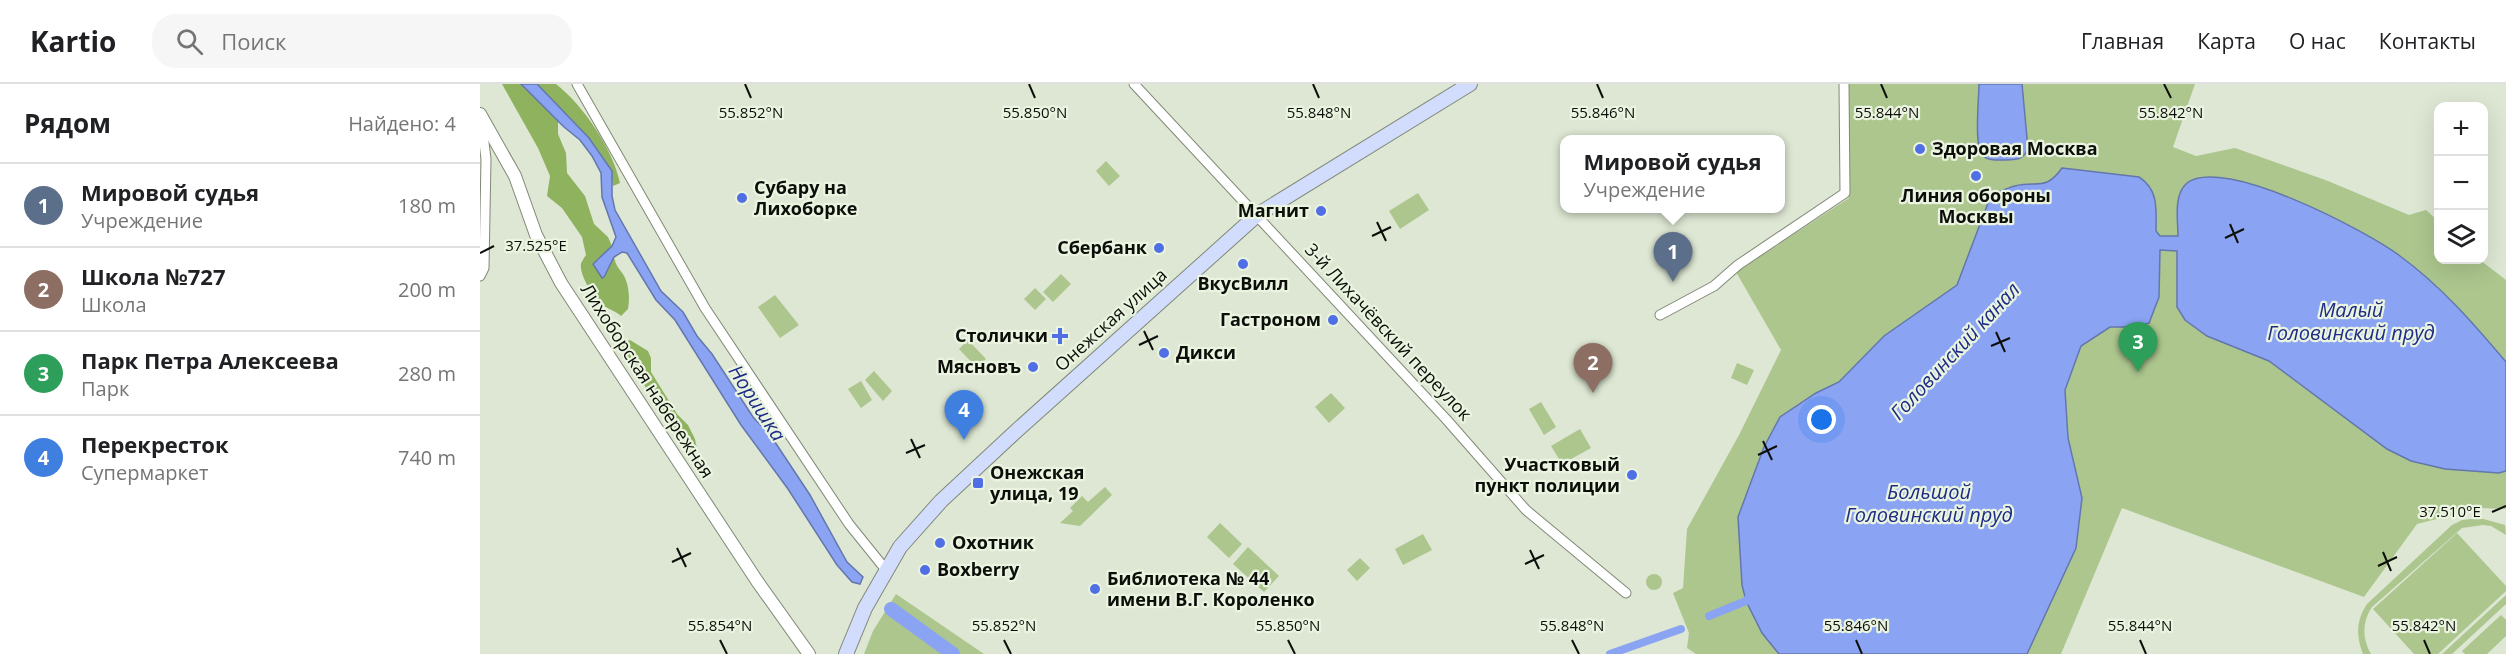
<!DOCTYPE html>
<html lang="ru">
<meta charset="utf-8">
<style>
body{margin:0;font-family:"Open Sans",sans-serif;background:#f6f6f6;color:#202124}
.controls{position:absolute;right:18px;top:18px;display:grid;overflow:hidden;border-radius:12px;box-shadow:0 6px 24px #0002}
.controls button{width:54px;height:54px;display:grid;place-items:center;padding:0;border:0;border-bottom:2px solid #e0e0e0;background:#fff;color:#202124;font:30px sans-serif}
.you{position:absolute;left:1342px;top:336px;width:21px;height:21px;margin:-15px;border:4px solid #fff;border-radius:50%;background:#1a73e8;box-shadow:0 0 0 9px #1a73e833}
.badge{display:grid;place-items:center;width:39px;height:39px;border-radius:50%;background:#d93025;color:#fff;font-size:20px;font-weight:700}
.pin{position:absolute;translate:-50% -50px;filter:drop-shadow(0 2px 3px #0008)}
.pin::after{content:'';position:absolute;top:32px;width:21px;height:18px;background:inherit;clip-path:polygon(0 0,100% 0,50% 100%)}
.popup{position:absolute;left:1080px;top:51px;width:225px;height:78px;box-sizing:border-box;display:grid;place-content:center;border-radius:12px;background:#fff;filter:drop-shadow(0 2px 4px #0005);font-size:20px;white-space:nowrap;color:#757577}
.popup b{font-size:22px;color:#202124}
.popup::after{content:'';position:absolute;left:50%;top:100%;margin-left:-12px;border:12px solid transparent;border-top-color:#fff}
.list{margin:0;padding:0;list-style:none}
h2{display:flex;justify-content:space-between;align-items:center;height:78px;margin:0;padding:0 24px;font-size:26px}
h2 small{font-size:20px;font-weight:400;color:#757577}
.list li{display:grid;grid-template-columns:39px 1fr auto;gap:18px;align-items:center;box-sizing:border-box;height:84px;padding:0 24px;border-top:2px solid #e0e0e0}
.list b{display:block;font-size:22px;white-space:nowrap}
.list p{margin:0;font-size:20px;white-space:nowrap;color:#757577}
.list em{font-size:20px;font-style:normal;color:#757577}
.icon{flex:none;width:33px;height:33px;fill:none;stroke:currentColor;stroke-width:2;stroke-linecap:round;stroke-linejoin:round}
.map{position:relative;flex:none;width:2026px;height:570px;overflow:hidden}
header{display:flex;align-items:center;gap:36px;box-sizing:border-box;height:84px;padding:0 30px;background:#fff;border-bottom:2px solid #e0e0e0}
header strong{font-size:28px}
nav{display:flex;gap:33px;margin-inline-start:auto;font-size:21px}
.search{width:420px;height:54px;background:#f6f6f6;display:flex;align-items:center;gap:15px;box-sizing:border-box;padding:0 21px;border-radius:24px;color:#757577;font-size:22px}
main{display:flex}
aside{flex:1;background:#fff}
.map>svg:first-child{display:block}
.green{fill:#acc68e}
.forest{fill:#8eb25e}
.water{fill:#8aa4f3;stroke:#6477ad;stroke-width:1.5}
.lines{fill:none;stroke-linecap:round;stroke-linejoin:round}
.canal{stroke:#8aa4f3;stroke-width:8}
.river{stroke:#8aa4f3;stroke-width:14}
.minor-casing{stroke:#808977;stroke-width:11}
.tertiary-casing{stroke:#808977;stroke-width:14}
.secondary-casing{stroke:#808977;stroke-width:16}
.minor{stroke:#fff;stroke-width:9}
.tertiary{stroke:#fff;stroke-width:12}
.secondary{stroke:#d2dcfd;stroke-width:14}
.ticks{fill:none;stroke:#0c0f09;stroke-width:2}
.poi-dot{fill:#506fe4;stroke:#eaf4e0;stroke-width:2}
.labels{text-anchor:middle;stroke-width:4.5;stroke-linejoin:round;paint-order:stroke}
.poi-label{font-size:18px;font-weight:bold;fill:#0c0f09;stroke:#eaf4e0;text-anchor:start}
.street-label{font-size:18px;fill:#0c0f09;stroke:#eaf4e0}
.water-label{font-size:20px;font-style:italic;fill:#1d2c85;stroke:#eaf4e0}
.ticks-label{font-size:15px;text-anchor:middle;fill:#0c0f09;stroke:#eaf4e0;stroke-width:4.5;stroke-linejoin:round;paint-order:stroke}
</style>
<header>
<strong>Kartio</strong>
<div class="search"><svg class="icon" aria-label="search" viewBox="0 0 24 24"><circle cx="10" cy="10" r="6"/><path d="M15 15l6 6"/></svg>Поиск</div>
<nav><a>Главная</a><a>Карта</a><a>О нас</a><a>Контакты</a></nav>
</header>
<main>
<aside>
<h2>Рядом<small>Найдено: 4</small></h2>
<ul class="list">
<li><span class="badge" style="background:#5c6f8a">1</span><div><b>Мировой судья</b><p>Учреждение</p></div><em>180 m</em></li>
<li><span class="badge" style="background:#8d6e63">2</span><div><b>Школа №727</b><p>Школа</p></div><em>200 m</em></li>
<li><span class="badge" style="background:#2e9e5b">3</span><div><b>Парк Петра Алексеева</b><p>Парк</p></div><em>280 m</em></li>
<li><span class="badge" style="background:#3f7fe0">4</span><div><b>Перекресток</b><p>Супермаркет</p></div><em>740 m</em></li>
</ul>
</aside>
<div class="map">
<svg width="2026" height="570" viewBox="0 0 2026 570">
<rect width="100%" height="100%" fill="#dde7d3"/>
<!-- green -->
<g class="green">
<polygon points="1369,0 1715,0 1693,63 1716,72 1755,64 1848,97 1929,131 1946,126 1958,137 1958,176 2000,176 2026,196 2026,425 2000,424 1937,440 1884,513 1642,424 1581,570 1216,570 1207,564 1209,549 1193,509 1203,504 1207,445 1259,351 1301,266 1256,188 1369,114"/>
<polygon points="626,77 640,92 629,102 616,87"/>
<polygon points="938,109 949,126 920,145 909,127"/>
<polygon points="581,190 591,200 573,218 563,208"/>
<polygon points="555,204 566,215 555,226 544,215"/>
<polygon points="295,211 319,241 300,254 278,223"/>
<polygon points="488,256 506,275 497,284 479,265"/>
<polygon points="1257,279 1274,286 1267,301 1251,294"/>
<polygon points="394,287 412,307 403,317 385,296"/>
<polygon points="381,297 392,316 381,324 368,305"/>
<polygon points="851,309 865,324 849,339 835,323"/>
<polygon points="1061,318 1076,343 1064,351 1049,325"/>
<polygon points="1100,345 1111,364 1082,380 1071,362"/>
<polygon points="625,403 632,411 600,442 580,439 593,427 590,424 602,412 608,418"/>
<path d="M2000,434l25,7 1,10 -15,-9 -8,-1 -21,3 -90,79c-10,14 -10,32 -1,47h-8c-7,-19 -7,-33 4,-50l85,-79 10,-5z"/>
<polygon points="740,439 762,460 749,474 727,453"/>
<polygon points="1977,449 2026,502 2026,507 1958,570 1934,570 1893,525"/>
<polygon points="943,450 952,466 923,481 915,465"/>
<polygon points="768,463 799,492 784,508 753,480"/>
<polygon points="880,474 890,484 877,497 867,486"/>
<circle cx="1174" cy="498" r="8"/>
<polygon points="416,510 504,570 384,570 393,547"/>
<polygon points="2026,511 2026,520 1972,570 1962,570"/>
<polygon points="2021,531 2026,536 2026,552 2007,570 1985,570 1982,567"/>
</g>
<!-- forest -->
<g class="forest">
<path d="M22,0h19l37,36v14l8,19 1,20 18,23 9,28 14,13 4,9 -19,18 9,13 12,-20c2,9 4,10 9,17 6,10 7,24 5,35l-7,7c-5,-5 -11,-6 -17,-10 -9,-5 -25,-31 -23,-42 0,-1 4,-8 5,-9l-4,-18 -20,-29 -15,-12 3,-20 -12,-28z"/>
<path d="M57,0h19c27,21 57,65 64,99l-7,3c-1,-36 -54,-76 -76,-102z"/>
<polygon points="150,256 168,267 171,274 171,288 197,330 208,341 215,355 217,365 208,368 140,264 140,260"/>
</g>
<!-- water -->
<g class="water">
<polygon points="41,0 57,0 109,54 132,87 132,112 135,126 181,207 203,228 217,252 232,270 273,333 291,352 330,411 367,478 383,493 380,500 372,498 357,481 308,405 261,341 195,236 176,216 147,169 142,168 134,173 124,193 122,194 113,180 132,162 136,153 122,113 121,89 112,72 100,56 84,43"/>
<path d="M1499,0h43l6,65c-5,11 -12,11 -23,11 -7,0 -18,1 -23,-5 -8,-10 -3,-57 -3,-71z"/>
<path d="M1582,84l77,9c20,13 17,32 17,54l4,5h18c0,-16 -5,-41 9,-53 35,-28 180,48 213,73 41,30 74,68 106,106v109l-7,2 -54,-4 -34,-8 -24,-12 -118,-88 -62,-25 -22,-16 -8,-13v-56l-17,-1 -1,47 -10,26 -15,4h-24l-29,19 -16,44 3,48 14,60 -6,50 -49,106h-248l-17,-21 -16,-32 -4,-16 -4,-68 26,-70 16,-30 36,-24 23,-11 45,-46 73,-51 34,-90c8,-3 16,-7 24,-9 22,-6 30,6 47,-18z"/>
</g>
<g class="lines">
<!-- canal -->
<g class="canal">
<polyline points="1229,532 1266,517 1273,509"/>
<polyline points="1130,570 1201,545"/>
</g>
<!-- river -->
<polyline class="river" points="411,525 473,570"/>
<defs>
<g id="minor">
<polyline points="97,0 225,224 369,440 406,486"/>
<polyline points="654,0 966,335 1046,426 1146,509"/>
<polyline points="0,192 4,184 6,75 1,34"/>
<polyline points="1180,231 1234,202 1258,181 1365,109 1364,0"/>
</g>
<polyline id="tertiary" points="0,30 35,92 56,151 81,199 277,497 329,570"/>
<polyline id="secondary" points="366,570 385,524 420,463 461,417 533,350 777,131 990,0"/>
</defs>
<!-- minor casing -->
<use href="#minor" class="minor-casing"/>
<!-- tertiary casing -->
<use href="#tertiary" class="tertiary-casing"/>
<!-- secondary casing -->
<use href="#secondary" class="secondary-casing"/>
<!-- minor -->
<use href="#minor" class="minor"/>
<!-- tertiary -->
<use href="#tertiary" class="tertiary"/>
<!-- secondary -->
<use href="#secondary" class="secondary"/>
</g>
<!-- ticks -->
<path class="ticks" d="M265,0l6,14M549,0l6,14M833,0l6,14M1117,0l6,14M1401,0l6,14M1684,0l7,14M897,138l9,19M1750,140l8,19M892,152l19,-9M1745,154l19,-9M0,169l14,-7M664,247l9,19M1516,248l9,20M659,261l19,-9M1511,262l19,-8M431,355l9,19M1283,357l9,19M426,369l19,-8M1278,371l19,-9M2012,428l14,-6M197,464l9,19M1050,466l9,19M1903,468l8,19M192,478l19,-9M1045,480l19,-9M1898,482l19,-9M240,556l7,14M524,556l7,14M808,556l7,14M1092,556l7,14M1376,556l6,14M1660,556l6,14M1944,556l6,14"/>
<!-- markers -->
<g class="poi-dot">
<circle cx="1440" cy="65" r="6"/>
<circle cx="1496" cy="92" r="6"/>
<circle cx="262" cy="114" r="6"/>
<circle cx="841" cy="127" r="6"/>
<circle cx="679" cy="164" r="6"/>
<circle cx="763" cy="180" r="6"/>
<circle cx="853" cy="236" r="6"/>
<path d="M577 243h6v6h6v6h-6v6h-6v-6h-6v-6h6z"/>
<circle cx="684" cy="269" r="6"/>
<circle cx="553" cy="283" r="6"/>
<circle cx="1152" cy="391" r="6"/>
<rect x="492" y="393" width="12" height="12" rx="3"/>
<circle cx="460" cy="459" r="6"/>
<circle cx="445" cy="486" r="6"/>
<circle cx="615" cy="505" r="6"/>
</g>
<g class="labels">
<!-- poi labels -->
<g class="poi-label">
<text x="1452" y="71">Здоровая Москва</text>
<text x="274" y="110">Субару на<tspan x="274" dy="21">Лихоборке</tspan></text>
<text x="1496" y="118" text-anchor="middle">Линия обороны<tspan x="1496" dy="21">Москвы</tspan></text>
<text x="829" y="133" text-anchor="end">Магнит</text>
<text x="667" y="170" text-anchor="end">Сбербанк</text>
<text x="763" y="206" text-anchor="middle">ВкусВилл</text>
<text x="841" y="242" text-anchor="end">Гастроном</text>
<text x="568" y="258" text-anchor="end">Столички</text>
<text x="696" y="275">Дикси</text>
<text x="541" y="289" text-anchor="end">Мясновъ</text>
<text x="1140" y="387" text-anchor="end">Участковый<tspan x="1140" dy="21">пункт полиции</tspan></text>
<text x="510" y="395">Онежская<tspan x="510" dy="21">улица, 19</tspan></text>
<text x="472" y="465">Охотник</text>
<text x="457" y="492">Boxberry</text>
<text x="627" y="501">Библиотека № 44<tspan x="627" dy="21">имени В.Г. Короленко</tspan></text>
</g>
<!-- street labels -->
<g class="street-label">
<text transform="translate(631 236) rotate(-42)" y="6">Онежская улица</text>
<text transform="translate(908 248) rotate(47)" y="6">3-й Лихачёвский переулок</text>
<text transform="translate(167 297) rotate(57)" y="6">Лихоборская набережная</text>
</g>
<!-- water labels -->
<g class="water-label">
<text x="1871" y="233">Малый<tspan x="1871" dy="23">Головинский пруд</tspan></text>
<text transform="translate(1475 267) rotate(-47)" y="7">Головинский канал</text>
<text transform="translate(277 319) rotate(57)" y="7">Норишка</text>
<text x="1449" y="415">Большой<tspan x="1449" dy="23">Головинский пруд</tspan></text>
</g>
</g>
<g class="ticks-label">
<text x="271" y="34">55.852°N</text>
<text x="555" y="34">55.850°N</text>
<text x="839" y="34">55.848°N</text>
<text x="1123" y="34">55.846°N</text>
<text x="1407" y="34">55.844°N</text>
<text x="1691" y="34">55.842°N</text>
<text x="56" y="167">37.525°E</text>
<text x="1970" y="433">37.510°E</text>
<text x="240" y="547">55.854°N</text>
<text x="524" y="547">55.852°N</text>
<text x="808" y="547">55.850°N</text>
<text x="1092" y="547">55.848°N</text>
<text x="1376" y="547">55.846°N</text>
<text x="1660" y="547">55.844°N</text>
<text x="1944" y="547">55.842°N</text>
</g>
</svg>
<div class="controls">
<button>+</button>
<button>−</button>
<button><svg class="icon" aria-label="layers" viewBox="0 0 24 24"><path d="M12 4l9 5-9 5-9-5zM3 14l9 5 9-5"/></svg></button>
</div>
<div class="you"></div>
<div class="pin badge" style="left:1193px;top:198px;background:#5c6f8a">1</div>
<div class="popup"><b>Мировой судья</b>Учреждение</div>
<div class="pin badge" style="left:1113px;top:309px;background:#8d6e63">2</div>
<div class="pin badge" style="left:1658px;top:288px;background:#2e9e5b">3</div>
<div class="pin badge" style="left:484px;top:356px;background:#3f7fe0">4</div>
</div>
</main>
